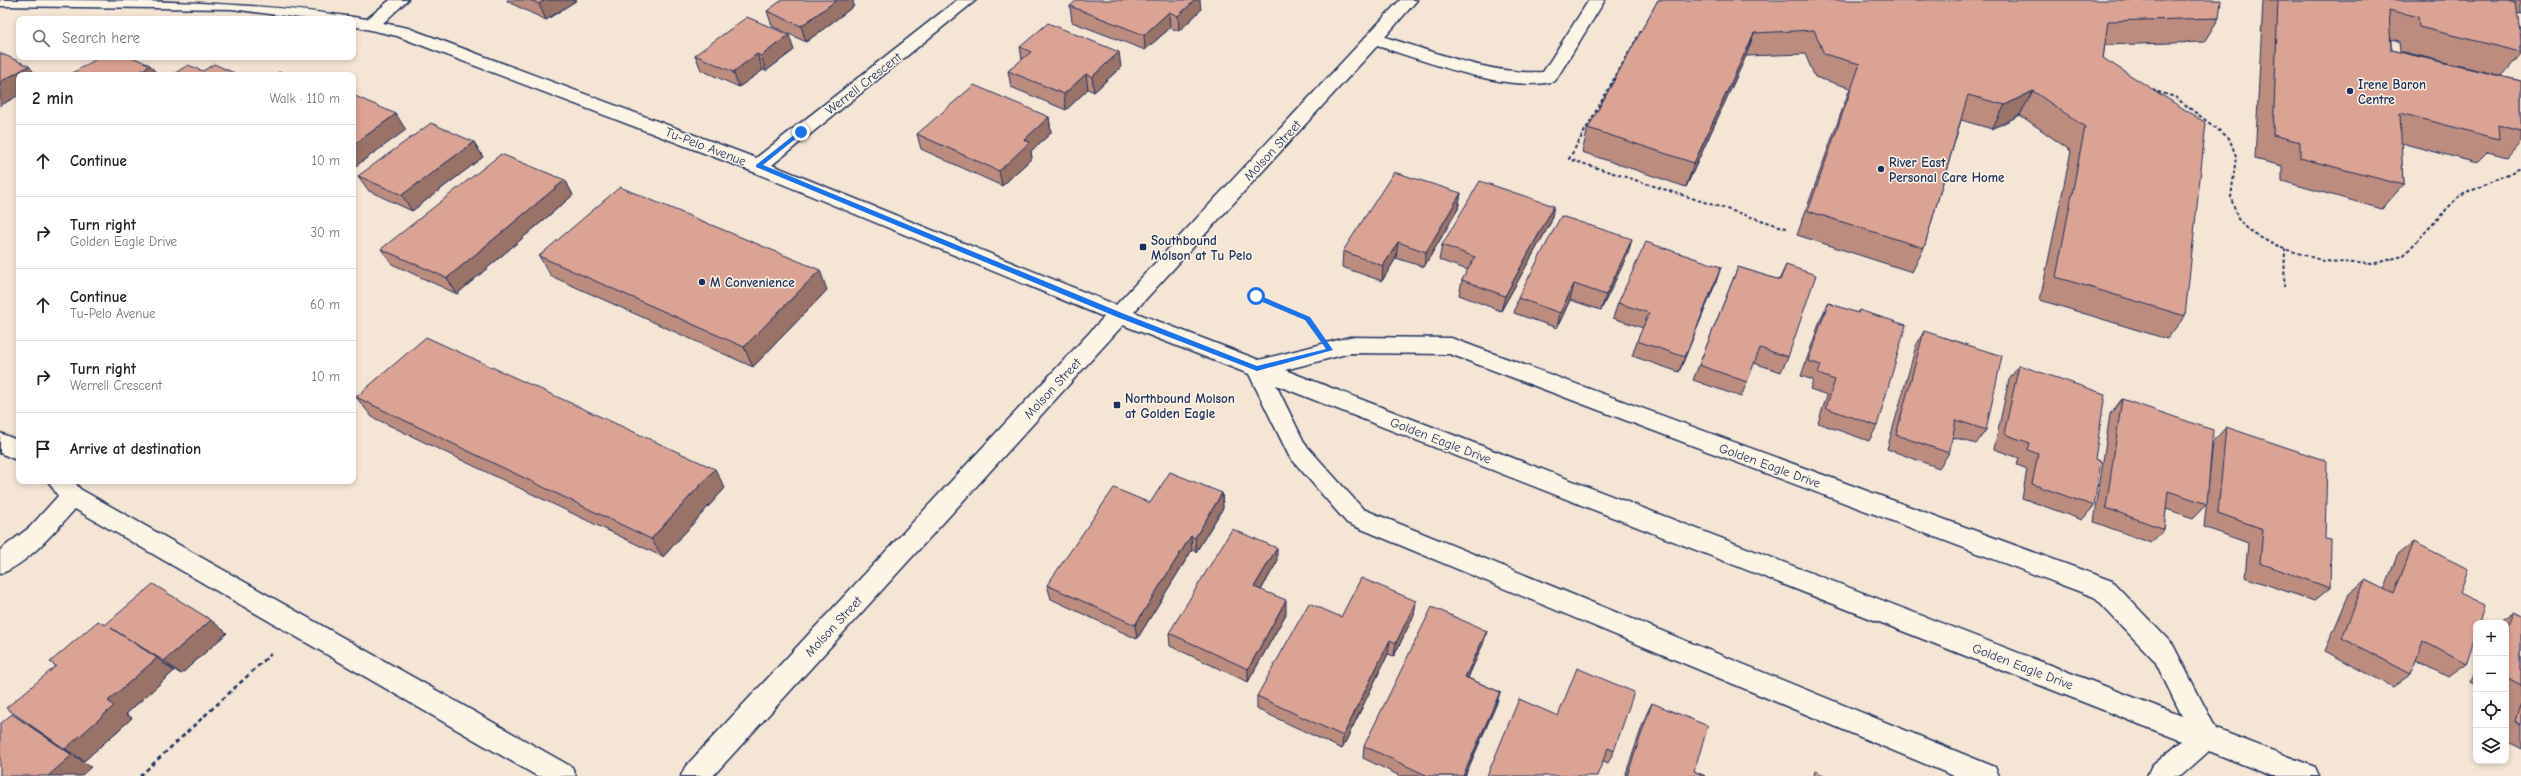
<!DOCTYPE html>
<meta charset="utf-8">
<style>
body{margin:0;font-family:"Comic Neue",sans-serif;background:#f2f2f2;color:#202124}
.controls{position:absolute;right:12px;bottom:12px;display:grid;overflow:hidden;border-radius:8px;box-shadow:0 2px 6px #0003}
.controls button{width:36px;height:36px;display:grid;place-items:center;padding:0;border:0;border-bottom:1px solid #e0e0e0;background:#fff;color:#202124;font:20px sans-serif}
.stop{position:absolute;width:12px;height:12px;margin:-9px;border:3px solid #1a73e8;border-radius:50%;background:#fff}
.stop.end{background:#1a73e8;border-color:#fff;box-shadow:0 1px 4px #0008}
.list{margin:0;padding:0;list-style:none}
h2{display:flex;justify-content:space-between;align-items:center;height:52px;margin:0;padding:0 16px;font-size:17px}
h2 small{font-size:13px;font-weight:400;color:#757577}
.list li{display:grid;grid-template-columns:26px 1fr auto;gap:12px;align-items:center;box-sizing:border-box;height:72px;padding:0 16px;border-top:1px solid #e0e0e0}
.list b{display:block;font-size:15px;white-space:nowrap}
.list p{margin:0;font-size:13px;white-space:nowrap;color:#757577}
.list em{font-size:13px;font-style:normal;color:#757577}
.icon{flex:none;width:22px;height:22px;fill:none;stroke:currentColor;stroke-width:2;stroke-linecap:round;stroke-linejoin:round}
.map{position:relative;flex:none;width:2521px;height:776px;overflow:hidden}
.search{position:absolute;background:#fff;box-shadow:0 2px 6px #0003;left:16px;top:16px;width:340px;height:44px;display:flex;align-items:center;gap:10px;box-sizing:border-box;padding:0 14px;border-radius:8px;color:#757577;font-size:15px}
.panel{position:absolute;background:#fff;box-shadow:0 2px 6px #0003;left:16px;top:72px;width:340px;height:412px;border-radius:8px}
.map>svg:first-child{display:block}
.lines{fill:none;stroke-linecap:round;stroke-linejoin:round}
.minor-casing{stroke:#1b2f5e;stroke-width:3}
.path-far1{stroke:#1b2f5e;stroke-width:2;stroke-dasharray:3.5 2.5;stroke-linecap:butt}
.path{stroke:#1b2f5e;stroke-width:2.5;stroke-dasharray:4.5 3.5;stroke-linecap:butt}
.minor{fill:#fcf5e5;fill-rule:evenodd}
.wall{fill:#bc8c7f;stroke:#1b2f5e}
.shaded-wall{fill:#997268;stroke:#1b2f5e}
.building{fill:#dba394;stroke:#1b2f5e}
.route{fill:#1a73e8}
.poi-dot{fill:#1b2f5e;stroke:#fcf5e5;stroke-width:1.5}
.labels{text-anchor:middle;stroke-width:3;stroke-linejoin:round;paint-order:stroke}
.street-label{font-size:13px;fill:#1b2f5e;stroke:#fcf5e5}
.poi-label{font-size:13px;font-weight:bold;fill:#1b2f5e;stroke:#fcf5e5;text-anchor:start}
</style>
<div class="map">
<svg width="2521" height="776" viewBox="0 0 2521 776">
<rect width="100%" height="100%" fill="#f5e5d5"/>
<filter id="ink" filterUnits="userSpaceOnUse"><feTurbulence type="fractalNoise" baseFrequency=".025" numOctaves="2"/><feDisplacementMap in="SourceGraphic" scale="8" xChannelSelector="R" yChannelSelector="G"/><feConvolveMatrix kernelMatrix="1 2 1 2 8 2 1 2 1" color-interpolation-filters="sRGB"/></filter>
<g filter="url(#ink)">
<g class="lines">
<defs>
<g id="minor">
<path d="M0,0c122,0 247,0 367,19l23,-19h18l-25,23 25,5 348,130 201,-158h19l-204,165 344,140 284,-305h17l-32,37c50,15 106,38 158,35l46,-72h16l-50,81c-47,13 -131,-21 -178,-35l-243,266 125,48 91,-23 101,1 661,243 61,64 43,84 99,38 4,9h-47l-63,-25 -28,25h-34l4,-9 31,-26 -906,-356 29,59 58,65 632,258 4,9h-45l-607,-253 -58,-67 -40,-82 -126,-49 -410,451h-32l4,-9 419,-450 -353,-146 -354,-135 -44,-10v-7h-46l-75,-10 -232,-3zM1350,353l100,1 644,243 61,64 27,55 -897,-346z"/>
<polygon points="0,433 19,441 19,461 0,453"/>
<path d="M48,481h26l6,8 492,278 4,9h-39l-462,-267c-20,22 -47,55 -75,65v-24l30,-23 28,-31z"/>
</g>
</defs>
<!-- minor casing -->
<use href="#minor" class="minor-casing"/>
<!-- path-far1 -->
<g class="path-far1">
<polyline points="1641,31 1569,159 1789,229"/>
<polyline points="2152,90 2175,97 2229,138 2236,156 2231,198 2238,219 2252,233 2278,247 2324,261 2372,264 2403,256 2458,197 2521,168"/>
<polyline points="2284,287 2285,249"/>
<polyline points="1255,296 1306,318"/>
</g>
<!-- path -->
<polyline class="path" points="140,776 271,654"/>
<!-- minor -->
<use href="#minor" class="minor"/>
</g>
<!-- wall -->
<g class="wall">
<polygon points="507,0 577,0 546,20 508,2"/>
<polygon points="1658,0 2219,18 2204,42 2105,45 2103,58 2185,316 2167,339 2040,300 2071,151 2020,115 1992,129 1961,120 1924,248 1912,272 1797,235 1850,88 1815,77 1805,54 1746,56 1686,187 1582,152 1588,128"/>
<polygon points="2263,0 2521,0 2521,14 2517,13 2521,40 2521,54 2502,76 2400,51 2399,41 2391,39 2391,50 2521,81 2521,141 2507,157 2488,152 2477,163 2401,143 2403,185 2382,209 2282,181 2282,166 2255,159"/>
<polygon points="854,6 806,42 772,26 767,11"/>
<polygon points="1070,6 1201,10 1179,31 1170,28 1145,50 1072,22"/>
<polygon points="1020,47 1121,67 1094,92 1088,89 1066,110 1011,87 1008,71 1022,60"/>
<polygon points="794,50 766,71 763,70 739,87 701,70 695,55"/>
<polygon points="1049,117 1051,133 1031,151 1032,158 1002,186 921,149 917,134"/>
<polygon points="474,142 483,157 412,211 369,191 358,176"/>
<polygon points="565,180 573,195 457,294 392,264 381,249"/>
<polygon points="1461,193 1458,209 1424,267 1396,258 1382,281 1342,267 1343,251"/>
<polygon points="1551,222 1501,311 1459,295 1462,280 1468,270 1439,260 1442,245"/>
<polygon points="1628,254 1601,310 1570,300 1557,328 1514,313 1518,298"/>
<polygon points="539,256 827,290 753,367 551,276"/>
<polygon points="1786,265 1788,357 1781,372 1754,363 1747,382 1741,397 1693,380 1738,267 1779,280"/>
<polygon points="1716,282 1679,372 1632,356 1637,341 1643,328 1613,318 1618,303"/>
<polygon points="1828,303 1857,313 1859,310 1877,426 1869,441 1818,423 1827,395 1810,389 1813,380 1801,376 1821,318"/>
<polygon points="1924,331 1986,430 1976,444 1953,437 1949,453 1939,468 1887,449 1916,346"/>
<polygon points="2019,365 2095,459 2094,506 2082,520 2022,498 2027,469 2017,465 2019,458 1994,449 2009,380"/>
<polygon points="356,397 725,488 663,557 372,417"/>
<polygon points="2122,399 2207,504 2193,518 2166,509 2164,529 2151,543 2094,522 2110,414"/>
<polygon points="2226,427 2325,539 2330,588 2314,601 2245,577 2248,543 2204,527 2213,442"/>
<polygon points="1222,493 1223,508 1196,552 1192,550 1137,639 1051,599 1047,585 1150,503"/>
<polygon points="2414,542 2460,593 2466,664 2448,677 2416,660 2411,674 2393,687 2325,651 2349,594 2365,580 2384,590 2397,556"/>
<polygon points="1277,562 1261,590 1286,614 1248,682 1170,646 1169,633"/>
<polygon points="1416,601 1414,615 1394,656 1388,654 1342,749 1257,709 1257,696"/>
<polygon points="2513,612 2521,616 2521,748 2506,740 2506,704 2507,701 2506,701 2506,623 2497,623"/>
<polygon points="105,625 227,633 181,674 162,662 174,671 126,714 132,718 84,761 65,749 56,666"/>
<polygon points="1487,631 1483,644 1468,678 1500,692 1496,705 1465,776 1400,776 1363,758 1364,746"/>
<polygon points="2476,669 2476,684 2471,681"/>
<polygon points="1519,699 1614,751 1608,763 1603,761"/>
<polygon points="1652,703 1694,771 1705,776 1625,776 1646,715"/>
</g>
<!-- shaded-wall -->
<g class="shaded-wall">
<polygon points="545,0 577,0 546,20 539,4"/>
<polygon points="837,0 853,0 854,6 806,42 801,26"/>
<polygon points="1195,0 1200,0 1201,10 1179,31 1178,16"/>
<polygon points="1169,12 1170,28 1145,50 1144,35"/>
<polygon points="1754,33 1746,56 1686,187 1694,163"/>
<polygon points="789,35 794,50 766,71 761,56"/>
<polygon points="1119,52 1121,67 1094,92 1092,77"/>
<polygon points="757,54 763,70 739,87 733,72"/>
<polygon points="150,65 158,75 135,75"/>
<polygon points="29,66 36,75 19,75 19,95 0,106 0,82"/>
<polygon points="1086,74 1088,89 1066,110 1064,94"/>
<polygon points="2033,91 2020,115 1992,129 2005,105"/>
<polygon points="396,114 406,130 353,168 353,145"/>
<polygon points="1049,117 1051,133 1031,151 1032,158 1002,186 999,171 1024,140"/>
<polygon points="474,142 483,157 412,211 402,195"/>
<polygon points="565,180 573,195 457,294 447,278"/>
<polygon points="1461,193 1458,209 1424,267 1426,252"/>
<polygon points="1554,206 1551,222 1501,311 1505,296"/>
<polygon points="1632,239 1628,254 1601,310 1606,295"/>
<polygon points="1398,242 1396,258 1382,281 1383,266"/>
<polygon points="1721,267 1716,282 1679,372"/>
<polygon points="820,270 827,290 753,367 744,347"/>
<polygon points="1574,284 1570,300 1557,328 1560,313"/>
<polygon points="715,469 725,488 663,557 651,539"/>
<polygon points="1222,493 1223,508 1196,552 1195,538"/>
<polygon points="1191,536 1192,550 1137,639 1135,625"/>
<polygon points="1277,548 1277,562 1255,600 1254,587"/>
<polygon points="1286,600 1286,614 1248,682 1248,669"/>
<polygon points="1416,601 1414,615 1394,656 1396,643"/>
<polygon points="211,620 227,633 181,674 164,661"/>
<polygon points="1487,631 1483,644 1462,690 1465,677"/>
<polygon points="1390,640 1388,654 1342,749 1343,736"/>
<polygon points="157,658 174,671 126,714 132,718 84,761 65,749 108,701"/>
<polygon points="1500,692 1496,705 1465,776 1463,776"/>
<polygon points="12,714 32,727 91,767 81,776 48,776"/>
</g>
<!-- building -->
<g class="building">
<polygon points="530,0 545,0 539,4"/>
<polygon points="782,0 837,0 801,26 767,11"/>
<polygon points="1077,0 1195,0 1178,16 1169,12 1144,35 1070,6"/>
<polygon points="1658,0 2221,0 2219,18 2108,21 2103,58 2206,123 2185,316 2056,277 2085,127 2033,91 2005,105 1968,95 1924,248 1808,211 1860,64 1824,54 1814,30 1754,33 1694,163 1588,128"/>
<polygon points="2278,0 2508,0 2516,2 2521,40 2521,52 2419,27 2418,17 2389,10 2391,50 2521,81 2521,131 2498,125 2499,139 2400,113 2403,185 2300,158 2300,142 2273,135"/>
<polygon points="747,17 789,35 761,56 757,54 733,72 695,55"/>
<polygon points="1048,23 1119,52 1092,77 1086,74 1064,94 1008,71 1031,52 1020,47"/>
<polygon points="0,53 29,66 0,82"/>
<polygon points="100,57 132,57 150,65 135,75 69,75"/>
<polygon points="214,64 239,75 172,75 188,65 203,71"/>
<polygon points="279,72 287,75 274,75"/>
<polygon points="974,85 1049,117 1024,140 1030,142 999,171 917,134"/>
<polygon points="355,96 396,114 353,145 353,98"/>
<polygon points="431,123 474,142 402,195 358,176"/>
<polygon points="501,154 565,180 447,278 381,249"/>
<polygon points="1394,172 1461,193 1426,252 1398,242 1383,266 1343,251"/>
<polygon points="1480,181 1554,206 1505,296 1462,280 1475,257 1442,245"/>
<polygon points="620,187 820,270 744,347 539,256"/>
<polygon points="1561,216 1632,239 1606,295 1574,284 1560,313 1518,298"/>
<polygon points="1646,242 1721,267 1685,357 1637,341 1649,313 1618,303"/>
<polygon points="1786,265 1816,275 1788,357 1760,348 1747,382 1699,365 1738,267 1780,280"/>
<polygon points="1828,303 1858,313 1859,310 1906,325 1877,426 1826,408 1835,380 1818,374 1821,365 1808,361"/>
<polygon points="1924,331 2002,356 1986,430 1956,420 1949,453 1896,435"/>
<polygon points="426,337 715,469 651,539 356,397"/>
<polygon points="2019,365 2105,394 2095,459 2101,461 2094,506 2032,484 2038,454 2028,450 2030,443 2004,434"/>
<polygon points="2122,399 2213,430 2207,504 2168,491 2164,529 2106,508"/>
<polygon points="2226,427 2327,461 2325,539 2331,540 2330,588 2260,563 2263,529 2218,513"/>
<polygon points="1170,472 1222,493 1195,538 1191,536 1135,625 1047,585 1114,488 1150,503"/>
<polygon points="1232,529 1277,548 1254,587 1286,600 1248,669 1169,633"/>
<polygon points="2414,542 2468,569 2460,593 2485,605 2480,623 2476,623 2476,634 2466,664 2423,641 2411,674 2342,638 2365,580 2394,594"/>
<polygon points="1361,578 1416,601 1396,643 1390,640 1343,736 1257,696 1309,603 1341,617"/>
<polygon points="153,584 211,620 164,661 111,628 157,658 108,701 114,706 65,749 6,708 56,666 50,662 98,621 105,625"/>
<polygon points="1432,607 1487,631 1465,677 1500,692 1463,776 1428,776 1364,746"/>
<polygon points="2513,612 2521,616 2521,685 2506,677 2506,629"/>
<polygon points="1577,668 1634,692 1614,751 1608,748 1597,776 1487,776 1519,699 1558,716"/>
<polygon points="1652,703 1708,726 1694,771 1705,776 1627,776"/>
<polygon points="2521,704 2521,724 2515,721"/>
<polygon points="12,714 72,755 48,776 0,776 0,724"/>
<polygon points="1815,771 1826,776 1814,776"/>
</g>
</g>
<!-- route -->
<polygon class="route" points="799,131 804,132 763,165 1122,313 1257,366 1326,349 1305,320 1253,298 1256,294 1310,317 1333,350 1257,371 1117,317 756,167 756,165"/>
<!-- markers -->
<g class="poi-dot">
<circle cx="2350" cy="91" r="4"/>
<circle cx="1881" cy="169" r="4"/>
<rect x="1139" y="243" width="8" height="8" rx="2"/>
<circle cx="702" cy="282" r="4"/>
<rect x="1113" y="401" width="8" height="8" rx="2"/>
</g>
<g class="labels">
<!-- street labels -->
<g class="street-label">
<text transform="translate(863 83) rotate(-38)" y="5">Werrell Crescent</text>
<text transform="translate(706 146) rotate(21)" y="5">Tu-Pelo Avenue</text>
<text transform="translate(1272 150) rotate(-47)" y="5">Molson Street</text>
<text transform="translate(1052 388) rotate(-47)" y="5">Molson Street</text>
<text transform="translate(1441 440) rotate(21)" y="5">Golden Eagle Drive</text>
<text transform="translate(1770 465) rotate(20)" y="5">Golden Eagle Drive</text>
<text transform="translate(833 626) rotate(-47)" y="5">Molson Street</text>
<text transform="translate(2023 666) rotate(21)" y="5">Golden Eagle Drive</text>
</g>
<!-- poi labels -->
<g class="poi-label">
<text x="2358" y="89">Irene Baron<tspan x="2358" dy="15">Centre</tspan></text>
<text x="1889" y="167">River East<tspan x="1889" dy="15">Personal Care Home</tspan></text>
<text x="1151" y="245">Southbound<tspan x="1151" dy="15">Molson at Tu Pelo</tspan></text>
<text x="710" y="287">M Convenience</text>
<text x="1125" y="403">Northbound Molson<tspan x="1125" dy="15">at Golden Eagle</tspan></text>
</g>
</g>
</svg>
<div class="controls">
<button>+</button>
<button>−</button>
<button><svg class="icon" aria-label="locate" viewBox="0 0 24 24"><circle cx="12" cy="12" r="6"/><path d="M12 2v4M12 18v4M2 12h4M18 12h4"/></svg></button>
<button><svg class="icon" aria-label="layers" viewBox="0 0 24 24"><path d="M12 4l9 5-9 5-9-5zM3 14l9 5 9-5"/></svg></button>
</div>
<div class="stop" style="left:1256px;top:296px"></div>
<div class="stop end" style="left:801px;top:132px"></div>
<div class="search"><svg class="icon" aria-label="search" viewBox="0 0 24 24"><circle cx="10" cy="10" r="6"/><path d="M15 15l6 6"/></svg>Search here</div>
<section class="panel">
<h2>2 min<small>Walk · 110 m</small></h2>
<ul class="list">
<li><svg class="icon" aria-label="ahead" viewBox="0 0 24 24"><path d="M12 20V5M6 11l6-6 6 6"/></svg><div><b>Continue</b></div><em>10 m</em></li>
<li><svg class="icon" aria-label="right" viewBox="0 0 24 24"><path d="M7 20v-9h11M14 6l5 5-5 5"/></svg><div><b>Turn right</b><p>Golden Eagle Drive</p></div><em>30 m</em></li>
<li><svg class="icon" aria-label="ahead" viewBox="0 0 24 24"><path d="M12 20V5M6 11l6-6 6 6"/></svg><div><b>Continue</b><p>Tu-Pelo Avenue</p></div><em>60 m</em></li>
<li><svg class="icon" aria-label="right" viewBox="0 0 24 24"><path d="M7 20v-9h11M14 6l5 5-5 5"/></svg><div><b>Turn right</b><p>Werrell Crescent</p></div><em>10 m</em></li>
<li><svg class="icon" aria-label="arrive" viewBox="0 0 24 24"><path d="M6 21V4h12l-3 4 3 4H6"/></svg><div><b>Arrive at destination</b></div></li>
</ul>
</section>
</div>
